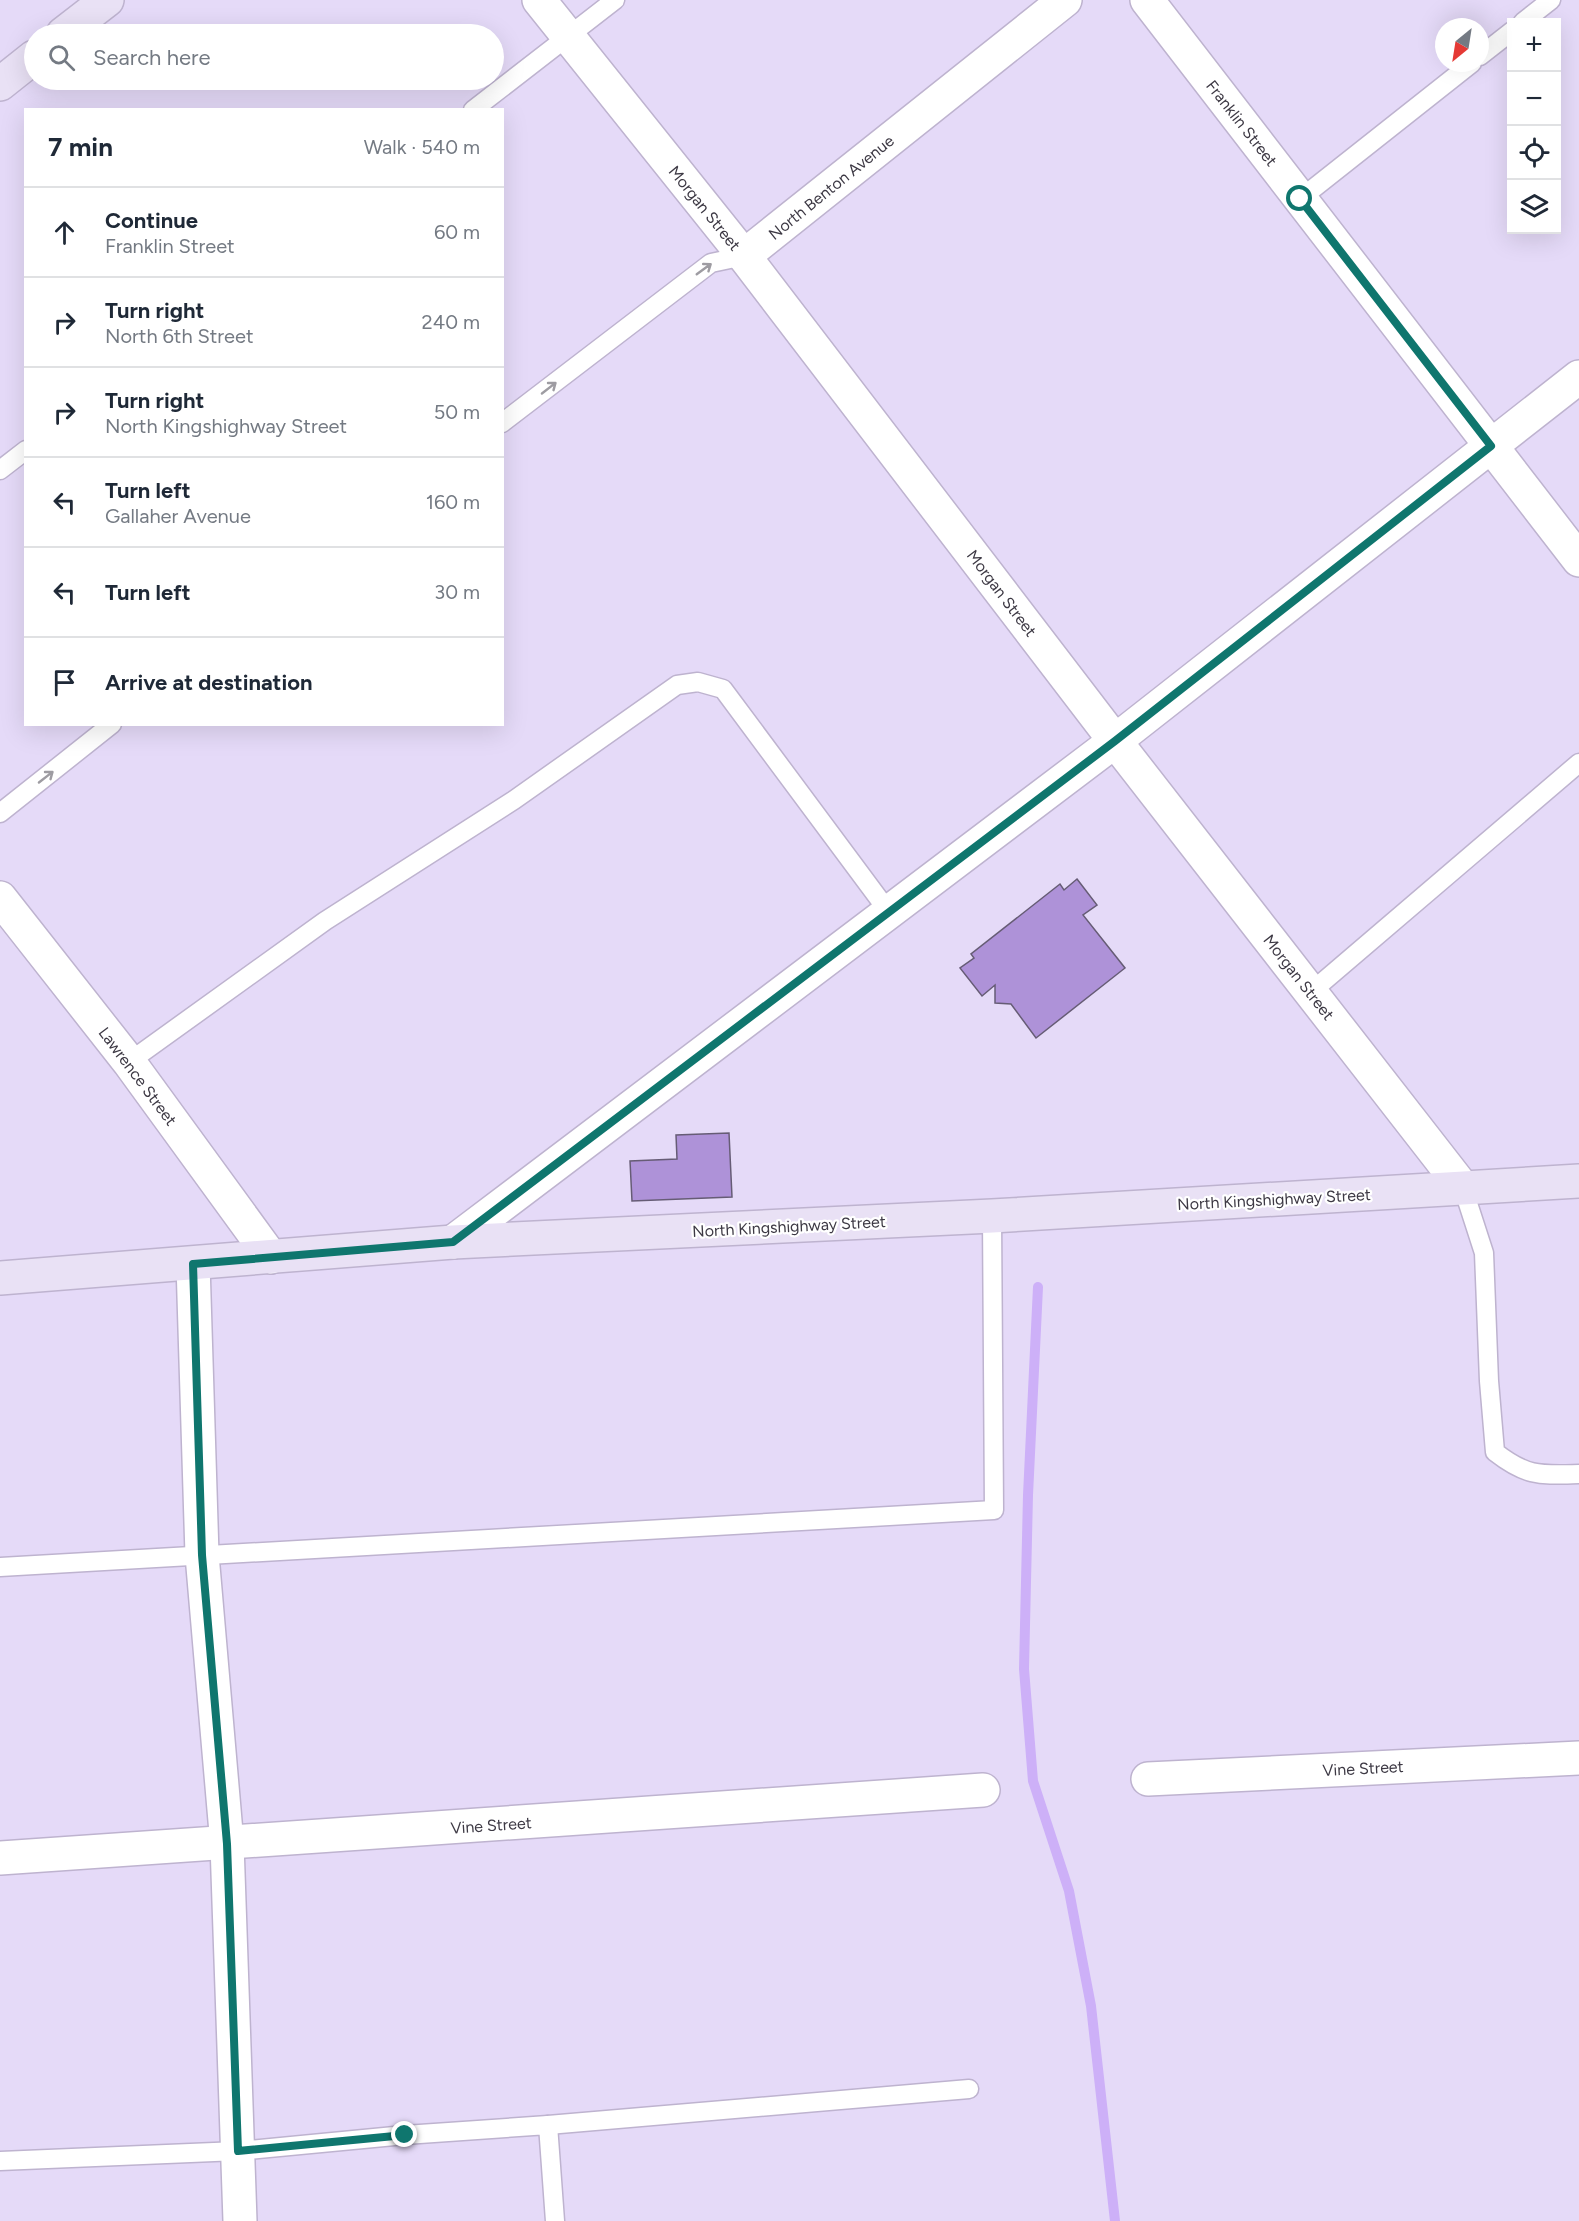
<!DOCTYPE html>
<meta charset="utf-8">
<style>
body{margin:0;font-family:Figtree,sans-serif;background:#f2f2f3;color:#1f2937}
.controls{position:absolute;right:18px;top:18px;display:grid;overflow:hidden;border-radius:0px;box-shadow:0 6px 24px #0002}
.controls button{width:54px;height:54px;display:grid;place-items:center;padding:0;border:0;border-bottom:2px solid #e0e1e3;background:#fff;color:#1f2937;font:30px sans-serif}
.compass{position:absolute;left:1435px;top:18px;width:54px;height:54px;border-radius:50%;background:#fff;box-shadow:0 6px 24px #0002;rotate:210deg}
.stop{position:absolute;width:18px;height:18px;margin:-14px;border:4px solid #0f766e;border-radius:50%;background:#fff}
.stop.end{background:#0f766e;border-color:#fff;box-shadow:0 2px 6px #0008}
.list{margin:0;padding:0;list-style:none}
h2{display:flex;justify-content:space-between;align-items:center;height:78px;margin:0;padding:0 24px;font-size:26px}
h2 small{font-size:20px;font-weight:400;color:#747a83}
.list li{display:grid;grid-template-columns:39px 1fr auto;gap:18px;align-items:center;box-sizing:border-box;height:90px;padding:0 24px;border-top:2px solid #e0e1e3}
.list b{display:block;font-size:22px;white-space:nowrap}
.list p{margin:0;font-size:20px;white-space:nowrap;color:#747a83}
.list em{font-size:20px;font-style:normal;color:#747a83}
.icon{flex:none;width:33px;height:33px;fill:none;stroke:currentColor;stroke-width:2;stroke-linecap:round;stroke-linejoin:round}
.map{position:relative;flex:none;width:1579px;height:2221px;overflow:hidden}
.search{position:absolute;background:#fff;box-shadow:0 6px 24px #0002;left:24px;top:24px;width:480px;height:66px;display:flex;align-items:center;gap:15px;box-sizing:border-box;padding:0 21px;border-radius:33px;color:#747a83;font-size:22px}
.panel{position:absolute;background:#fff;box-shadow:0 6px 24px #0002;left:24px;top:108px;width:480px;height:618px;border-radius:0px}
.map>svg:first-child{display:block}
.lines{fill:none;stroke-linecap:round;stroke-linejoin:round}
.stream{stroke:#cdb0f8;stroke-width:10}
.building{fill:#ae92d8;stroke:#665c75;stroke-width:1.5}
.service-casing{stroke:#beb3cf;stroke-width:21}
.minor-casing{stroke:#beb3cf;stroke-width:36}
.secondary-casing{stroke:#beb3cf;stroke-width:36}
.service{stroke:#fff;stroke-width:18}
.minor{stroke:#fff;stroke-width:33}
.secondary{stroke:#e9e1f5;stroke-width:33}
.oneway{stroke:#9e9ca2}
.route{stroke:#0f766e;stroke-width:8}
.labels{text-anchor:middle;stroke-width:4.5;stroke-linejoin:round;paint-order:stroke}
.street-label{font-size:16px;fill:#3d3944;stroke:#fff}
</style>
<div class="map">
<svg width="1579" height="2221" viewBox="0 0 1579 2221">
<rect width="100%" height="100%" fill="#e5daf8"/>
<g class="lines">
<!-- stream -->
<polyline class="stream" points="1038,1287 1028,1495 1024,1669 1033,1781 1069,1891 1091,2006 1115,2221"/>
</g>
<!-- building -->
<g class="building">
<polygon points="1077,879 1097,905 1083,915 1125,968 1036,1038 1011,1004 995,1003 995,985 982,996 960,968 974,958 971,954 1060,884 1064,890"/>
<polygon points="729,1133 732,1197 632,1201 630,1161 677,1159 676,1135"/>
</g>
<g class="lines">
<defs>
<g id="service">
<polyline points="1523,22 1551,0"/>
<polyline points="1480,56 1512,31"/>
<polyline points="473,110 615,0"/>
<polyline points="1300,199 1472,63"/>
<polyline points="502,423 711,263 744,256"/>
<polyline points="0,470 26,450"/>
<polyline points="0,813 112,724"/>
<polyline points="1311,992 1579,763"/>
<polyline points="129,1062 325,921 514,800 677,685 698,682 723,689 888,911"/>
<path d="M1463,1188l21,65 5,128 6,71c32,25 45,23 84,22"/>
<polyline points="0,1567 994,1510 992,1216"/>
<polyline points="548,2125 969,2089"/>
<polyline points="0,2161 238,2151 405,2135 548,2125 555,2221"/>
</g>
<g id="minor">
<polyline points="539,0 744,256 1115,741 1463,1188"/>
<polyline points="1147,0 1579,560"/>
<polyline points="744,256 1065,0"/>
<polyline points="0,898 129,1062 271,1257"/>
<polyline points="453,1242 1115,741 1579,377"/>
<polyline points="193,1264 202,1555 227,1844 240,2221"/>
<polyline points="1148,1779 1579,1758"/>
<polyline points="0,1858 983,1790"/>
</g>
<g id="secondary">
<polyline points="63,34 107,0"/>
<polyline points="0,84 34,57"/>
<polyline points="0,1278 453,1242 992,1216 1579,1181"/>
</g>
</defs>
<!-- service casing -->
<use href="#service" class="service-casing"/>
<!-- minor casing -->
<use href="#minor" class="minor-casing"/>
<!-- secondary casing -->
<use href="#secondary" class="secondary-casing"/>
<!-- service -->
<use href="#service" class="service"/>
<!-- minor -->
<use href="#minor" class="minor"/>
<!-- secondary -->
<use href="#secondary" class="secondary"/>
</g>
<!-- one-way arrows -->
<defs><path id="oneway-shaft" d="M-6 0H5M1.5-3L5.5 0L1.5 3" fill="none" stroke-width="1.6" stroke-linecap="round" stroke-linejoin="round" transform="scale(1.5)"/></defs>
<g class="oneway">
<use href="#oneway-shaft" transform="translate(704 269) rotate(-36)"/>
<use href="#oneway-shaft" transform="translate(549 388) rotate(-38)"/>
<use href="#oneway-shaft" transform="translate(46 777) rotate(-38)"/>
</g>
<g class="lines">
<!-- route -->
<polyline class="route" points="405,2135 238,2151 227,1844 202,1555 193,1264 453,1242 1115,741 1491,446 1300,199"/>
</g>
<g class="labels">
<!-- street labels -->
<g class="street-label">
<text transform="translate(1242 123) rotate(52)" y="6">Franklin Street</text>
<text transform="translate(831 187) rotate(-39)" y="6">North Benton Avenue</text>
<text transform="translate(705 208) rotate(51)" y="6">Morgan Street</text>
<text transform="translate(1002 593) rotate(53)" y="6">Morgan Street</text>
<text transform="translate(1299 977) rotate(52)" y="6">Morgan Street</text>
<text transform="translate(138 1076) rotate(53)" y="6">Lawrence Street</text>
<text transform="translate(1274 1199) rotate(-3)" y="6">North Kingshighway Street</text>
<text transform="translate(789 1226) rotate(-3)" y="6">North Kingshighway Street</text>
<text transform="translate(1363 1768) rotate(-3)" y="6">Vine Street</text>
<text transform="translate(491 1825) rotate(-4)" y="6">Vine Street</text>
</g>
</g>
</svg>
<div class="controls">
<button>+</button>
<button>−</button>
<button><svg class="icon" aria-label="locate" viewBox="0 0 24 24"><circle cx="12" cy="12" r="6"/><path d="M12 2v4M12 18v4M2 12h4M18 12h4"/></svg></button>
<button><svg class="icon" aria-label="layers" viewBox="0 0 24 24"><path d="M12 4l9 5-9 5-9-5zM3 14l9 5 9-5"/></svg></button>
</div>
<svg class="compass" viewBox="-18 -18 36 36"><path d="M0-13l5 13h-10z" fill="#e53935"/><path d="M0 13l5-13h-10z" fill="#747a83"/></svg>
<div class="stop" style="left:1300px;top:199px"></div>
<div class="stop end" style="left:405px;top:2135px"></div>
<div class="search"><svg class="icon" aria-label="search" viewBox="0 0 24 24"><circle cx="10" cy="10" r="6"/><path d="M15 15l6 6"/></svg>Search here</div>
<section class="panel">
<h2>7 min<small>Walk · 540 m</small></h2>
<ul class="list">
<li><svg class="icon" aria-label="ahead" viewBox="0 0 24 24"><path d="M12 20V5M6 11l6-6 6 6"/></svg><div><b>Continue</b><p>Franklin Street</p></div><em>60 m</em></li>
<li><svg class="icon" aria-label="right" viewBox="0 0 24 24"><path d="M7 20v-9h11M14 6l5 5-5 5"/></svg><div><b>Turn right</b><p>North 6th Street</p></div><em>240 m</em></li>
<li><svg class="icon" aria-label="right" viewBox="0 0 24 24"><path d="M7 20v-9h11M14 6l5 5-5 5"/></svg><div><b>Turn right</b><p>North Kingshighway Street</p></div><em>50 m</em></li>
<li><svg class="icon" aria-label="left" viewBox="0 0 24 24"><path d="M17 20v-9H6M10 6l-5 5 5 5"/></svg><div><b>Turn left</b><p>Gallaher Avenue</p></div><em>160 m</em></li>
<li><svg class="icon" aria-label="left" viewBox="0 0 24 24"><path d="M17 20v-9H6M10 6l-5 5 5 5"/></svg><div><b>Turn left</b></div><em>30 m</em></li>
<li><svg class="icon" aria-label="arrive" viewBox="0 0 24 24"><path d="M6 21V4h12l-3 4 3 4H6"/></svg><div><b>Arrive at destination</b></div></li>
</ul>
</section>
</div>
